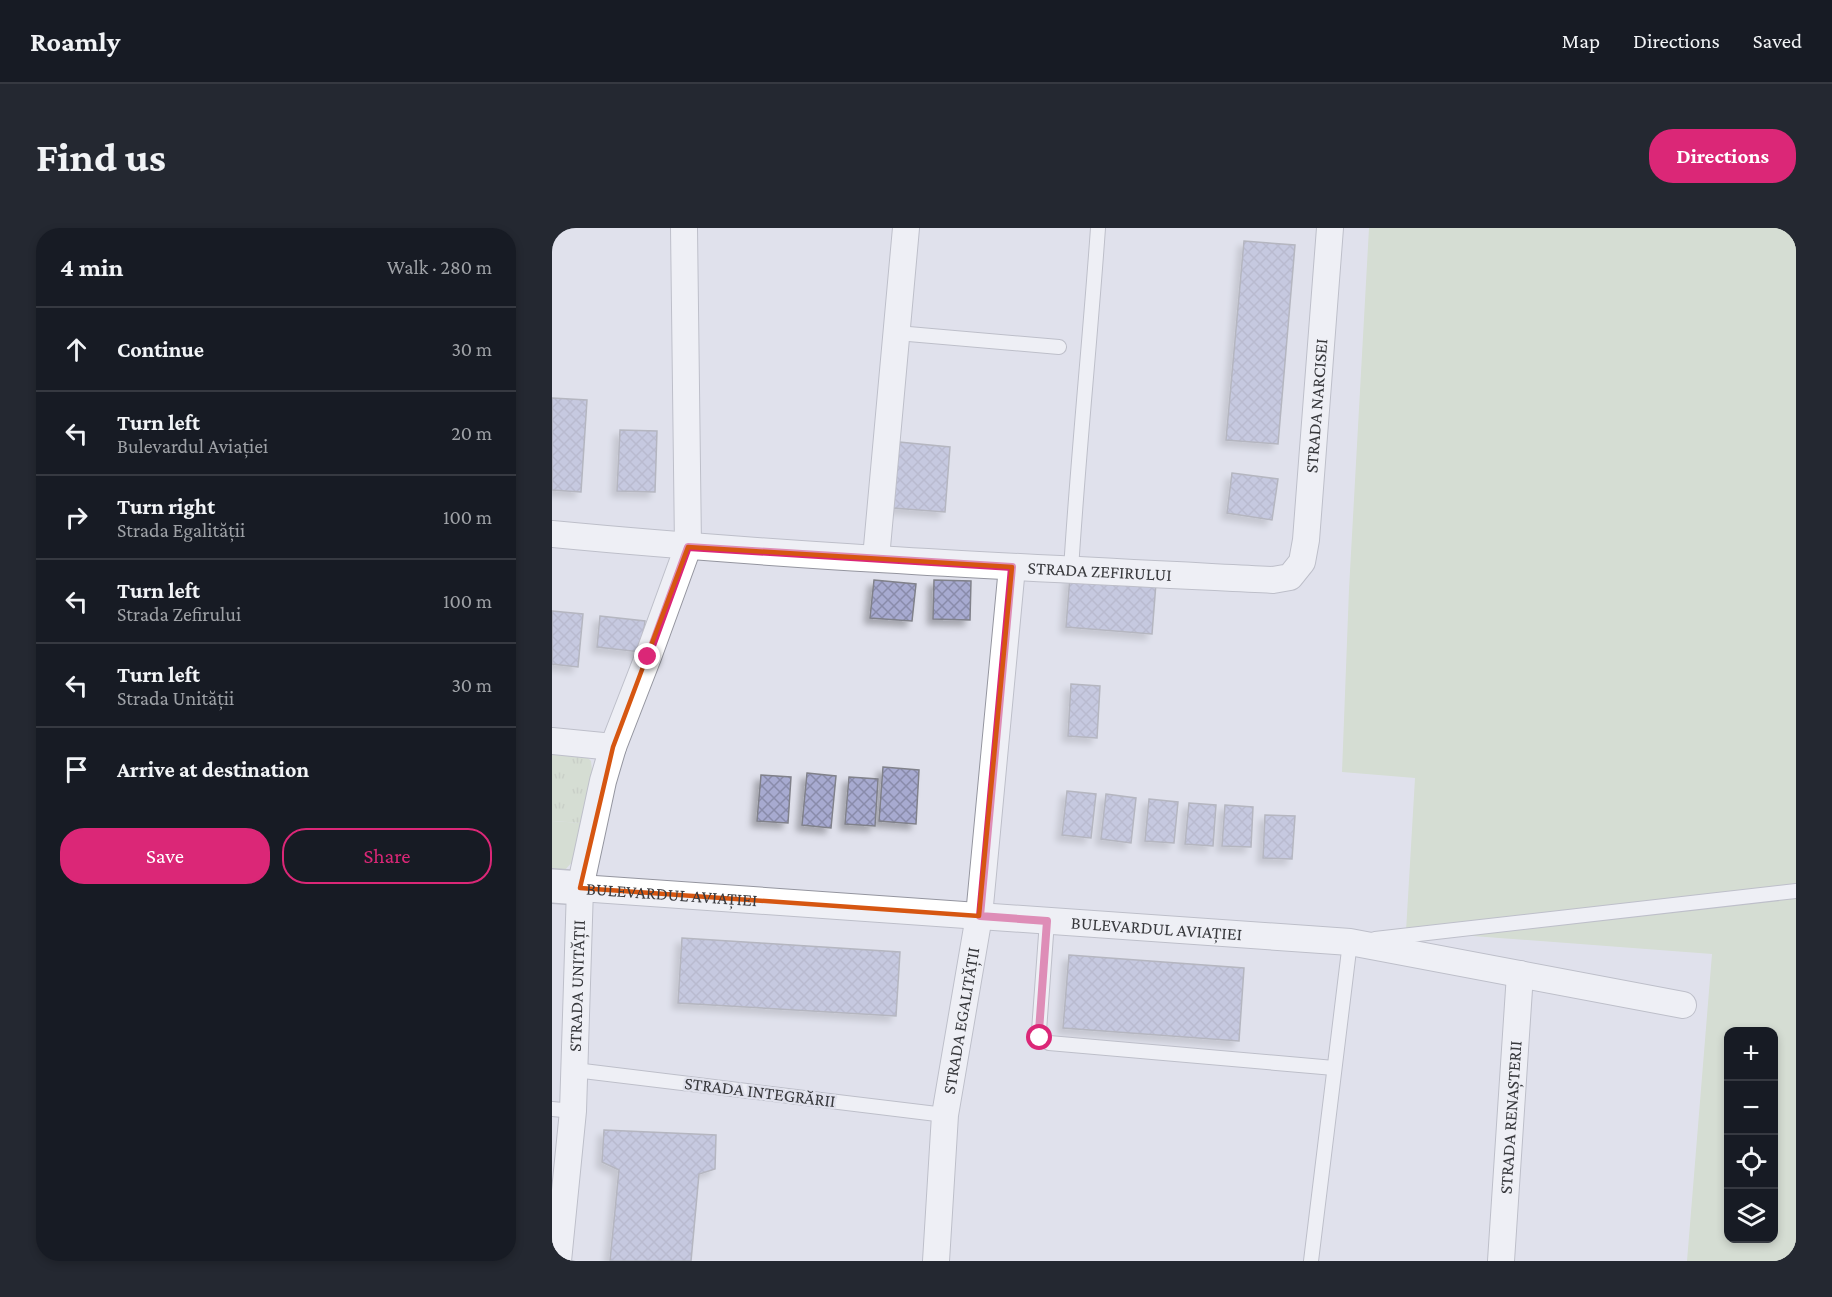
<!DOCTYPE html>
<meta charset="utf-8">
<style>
body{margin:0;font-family:"Crimson Pro",serif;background:#242831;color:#f1f3f6}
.controls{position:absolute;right:18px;bottom:18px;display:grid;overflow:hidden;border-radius:12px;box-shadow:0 3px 9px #0003}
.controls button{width:54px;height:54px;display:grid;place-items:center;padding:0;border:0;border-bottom:2px solid #363941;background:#171b24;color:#f1f3f6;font:30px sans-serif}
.stop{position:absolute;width:18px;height:18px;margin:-14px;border:4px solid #db2777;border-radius:50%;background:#fff}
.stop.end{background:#db2777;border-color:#fff;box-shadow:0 2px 6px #0008}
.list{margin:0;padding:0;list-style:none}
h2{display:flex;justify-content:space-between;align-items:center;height:78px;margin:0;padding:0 24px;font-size:26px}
h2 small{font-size:20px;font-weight:400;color:#9ea1a6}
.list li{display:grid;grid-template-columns:39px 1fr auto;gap:18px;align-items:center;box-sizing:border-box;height:84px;padding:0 24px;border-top:2px solid #363941}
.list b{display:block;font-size:22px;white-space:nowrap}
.list p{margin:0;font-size:20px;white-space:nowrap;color:#9ea1a6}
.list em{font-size:20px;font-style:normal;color:#9ea1a6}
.actions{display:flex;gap:12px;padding:18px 24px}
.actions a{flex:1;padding:14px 0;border:2px solid #db2777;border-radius:24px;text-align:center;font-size:21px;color:#db2777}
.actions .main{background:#db2777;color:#fff}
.icon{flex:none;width:33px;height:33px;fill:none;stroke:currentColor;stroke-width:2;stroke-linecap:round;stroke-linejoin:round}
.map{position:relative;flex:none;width:1244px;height:1033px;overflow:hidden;border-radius:24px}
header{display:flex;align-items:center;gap:36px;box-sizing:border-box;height:84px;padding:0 30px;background:#171b24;border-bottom:2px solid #363941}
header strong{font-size:28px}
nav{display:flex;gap:33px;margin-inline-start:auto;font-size:21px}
.intro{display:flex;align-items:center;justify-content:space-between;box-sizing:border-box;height:144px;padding:0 36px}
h1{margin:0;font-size:42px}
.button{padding:15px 27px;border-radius:24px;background:#db2777;color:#fff;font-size:21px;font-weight:700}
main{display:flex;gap:36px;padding:0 36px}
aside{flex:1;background:#171b24;border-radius:24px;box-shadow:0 3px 9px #0003}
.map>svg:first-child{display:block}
.grass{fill:#c8d7b3;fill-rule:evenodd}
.park{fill:url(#park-tufts)}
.building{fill:url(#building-cross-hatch);stroke:#80818a;stroke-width:1.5;filter:url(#shadow)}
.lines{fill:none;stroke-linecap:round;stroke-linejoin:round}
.lane-casing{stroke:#94959f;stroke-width:16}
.street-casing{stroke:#94959f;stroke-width:28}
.secondary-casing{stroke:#94959f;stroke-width:36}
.lane{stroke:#fff;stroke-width:14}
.street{stroke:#fff;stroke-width:26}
.secondary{stroke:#fff;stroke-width:33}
.route{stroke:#db2777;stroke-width:8}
.marked{fill:none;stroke:#d65611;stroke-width:4.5;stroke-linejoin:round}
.labels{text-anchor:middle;stroke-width:4.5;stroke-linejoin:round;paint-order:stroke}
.street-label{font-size:18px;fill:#38393d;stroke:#e0e1ec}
</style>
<header>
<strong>Roamly</strong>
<nav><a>Map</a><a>Directions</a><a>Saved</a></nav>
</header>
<div class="intro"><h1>Find us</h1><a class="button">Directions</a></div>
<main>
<aside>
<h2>4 min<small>Walk · 280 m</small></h2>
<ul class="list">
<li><svg class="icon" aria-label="ahead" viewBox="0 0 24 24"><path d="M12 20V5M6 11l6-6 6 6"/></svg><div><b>Continue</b></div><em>30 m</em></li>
<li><svg class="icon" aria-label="left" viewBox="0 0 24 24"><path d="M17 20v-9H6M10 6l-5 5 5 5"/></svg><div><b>Turn left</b><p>Bulevardul Aviației</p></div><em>20 m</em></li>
<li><svg class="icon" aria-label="right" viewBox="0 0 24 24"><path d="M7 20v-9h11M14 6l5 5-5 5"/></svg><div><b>Turn right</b><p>Strada Egalității</p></div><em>100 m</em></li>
<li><svg class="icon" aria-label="left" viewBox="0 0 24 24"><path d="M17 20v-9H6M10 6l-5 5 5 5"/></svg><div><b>Turn left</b><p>Strada Zefirului</p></div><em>100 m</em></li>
<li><svg class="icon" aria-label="left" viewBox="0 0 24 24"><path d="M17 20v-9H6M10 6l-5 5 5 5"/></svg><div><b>Turn left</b><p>Strada Unității</p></div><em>30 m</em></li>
<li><svg class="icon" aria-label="arrive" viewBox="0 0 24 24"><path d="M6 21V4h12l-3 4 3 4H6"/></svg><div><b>Arrive at destination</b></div></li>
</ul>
<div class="actions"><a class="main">Save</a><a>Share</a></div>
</aside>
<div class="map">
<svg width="1244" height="1033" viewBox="0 0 1244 1033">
<defs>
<pattern id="park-tufts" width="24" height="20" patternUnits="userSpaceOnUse" patternTransform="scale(1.5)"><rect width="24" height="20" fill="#c8d7b3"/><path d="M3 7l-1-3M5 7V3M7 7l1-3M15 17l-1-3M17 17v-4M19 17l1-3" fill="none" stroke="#adb99b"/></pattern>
<pattern id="building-cross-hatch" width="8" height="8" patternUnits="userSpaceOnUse" patternTransform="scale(1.5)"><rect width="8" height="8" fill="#a7aad0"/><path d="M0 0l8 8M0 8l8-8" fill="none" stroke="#898baa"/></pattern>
<filter id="shadow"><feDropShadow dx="-5.5" dy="5.5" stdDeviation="3" flood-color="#0004"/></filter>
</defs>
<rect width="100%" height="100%" fill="#e0e1ec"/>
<!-- grass -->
<g class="grass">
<path d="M817,0h427v1033h-109l25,-307 -306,-23 9,-153 -73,-6 7,-183zM1176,804h46v206h-46z"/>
<polygon points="0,593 30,595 22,632 12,643 0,644"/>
</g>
<!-- park -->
<polygon class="park" points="0,522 32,526 39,533 40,542 30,595 0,593"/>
<!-- building -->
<g class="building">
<polygon points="692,13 743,17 726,216 674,212"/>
<polygon points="0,170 35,172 29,264 0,262"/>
<polygon points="68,202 105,203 103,264 65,263"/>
<polygon points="347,214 398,219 393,284 341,280"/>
<polygon points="680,245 726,251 720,292 675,285"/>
<polygon points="518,348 604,355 600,406 514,399"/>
<polygon points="322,352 364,356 360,393 318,390"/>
<polygon points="382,352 419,353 418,392 381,391"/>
<polygon points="0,383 31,386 26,439 0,436"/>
<polygon points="48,388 93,393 89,424 45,419"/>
<polygon points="519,456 548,458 545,510 516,508"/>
<polygon points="331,539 367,542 364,596 327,593"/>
<polygon points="255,545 284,548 279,600 250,597"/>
<polygon points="209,547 239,549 236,595 205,593"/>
<polygon points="297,549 326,551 323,598 293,596"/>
<polygon points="515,563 544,566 539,610 510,607"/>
<polygon points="554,566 584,570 579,615 549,611"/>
<polygon points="597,571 626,574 622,615 593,613"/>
<polygon points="637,575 664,577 661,618 633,616"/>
<polygon points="673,577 701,579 699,619 670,618"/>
<polygon points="713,587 743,588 740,631 711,630"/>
<polygon points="130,710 348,724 344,788 126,775"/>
<polygon points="517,727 692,740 687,813 511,800"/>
<polygon points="52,902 164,907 163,941 147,946 139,1033 58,1033 67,942 50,934"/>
</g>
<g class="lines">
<defs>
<g id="lane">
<polyline points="345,105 507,119"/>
<path d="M519,342c7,-114 19,-228 27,-342"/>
<polyline points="495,693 487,803 488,810 497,815 782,840"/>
<polyline points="823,711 1244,663"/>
<polyline points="23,842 393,887"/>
<polyline points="0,881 21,883"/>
<polyline points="759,1033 798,714 804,713"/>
</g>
<g id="street">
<path id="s1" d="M0,306c240,23 481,34 721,46l17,-3 12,-15 4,-22 24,-312"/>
<polyline points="324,330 354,0"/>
<polyline points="0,513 61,519"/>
<path id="s2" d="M28,660l770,54 333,63"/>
<path id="s3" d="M6,1033l15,-150 7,-223 23,-107 10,-34 35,-90 40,-110 -4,-319"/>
<path id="s4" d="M384,1033l9,-146 34,-199 33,-349"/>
<path id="s5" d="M949,1033l19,-287"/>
</g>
<polyline id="secondary" points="0,658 28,660"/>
</defs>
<!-- lane casing -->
<use href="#lane" class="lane-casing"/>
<!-- street casing -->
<use href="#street" class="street-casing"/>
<!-- secondary casing -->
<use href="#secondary" class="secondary-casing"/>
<!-- lane -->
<use href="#lane" class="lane"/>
<!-- street -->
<use href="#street" class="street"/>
<!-- secondary -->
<use href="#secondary" class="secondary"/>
</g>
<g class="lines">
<!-- route -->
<polyline class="route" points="96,429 136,319 460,339 428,688 495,693 487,803 488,810"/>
</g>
<!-- marked area -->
<path d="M0 0H1244V1033H0ZM136,319l324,20 -33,349 -399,-28 33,-141z" fill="#e0e1ec" fill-opacity=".55" fill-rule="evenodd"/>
<path class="marked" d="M136,319l324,20 -33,349 -399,-28 33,-141z"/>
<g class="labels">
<!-- street labels -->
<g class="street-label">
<text dy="6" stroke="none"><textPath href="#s1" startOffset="916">STRADA NARCISEI</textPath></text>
<text dy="6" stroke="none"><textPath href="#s1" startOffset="549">STRADA ZEFIRULUI</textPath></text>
<text dy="6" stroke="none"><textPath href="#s2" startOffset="92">BULEVARDUL AVIAȚIEI</textPath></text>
<text dy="6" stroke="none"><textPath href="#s2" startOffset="578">BULEVARDUL AVIAȚIEI</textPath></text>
<text dy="6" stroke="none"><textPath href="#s3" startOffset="276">STRADA UNITĂȚII</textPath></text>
<text dy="6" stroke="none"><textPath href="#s4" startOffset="242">STRADA EGALITĂȚII</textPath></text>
<text transform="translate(208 864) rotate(7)" y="6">STRADA INTEGRĂRII</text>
<text dy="6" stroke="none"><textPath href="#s5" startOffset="144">STRADA RENAȘTERII</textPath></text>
</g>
</g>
</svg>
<div class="controls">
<button>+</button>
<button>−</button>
<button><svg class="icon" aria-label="locate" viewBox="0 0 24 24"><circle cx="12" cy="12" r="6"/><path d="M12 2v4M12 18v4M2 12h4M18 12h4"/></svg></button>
<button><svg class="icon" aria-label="layers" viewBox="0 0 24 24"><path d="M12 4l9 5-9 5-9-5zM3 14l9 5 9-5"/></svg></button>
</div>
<div class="stop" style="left:488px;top:810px"></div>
<div class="stop end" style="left:96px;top:429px"></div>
</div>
</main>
